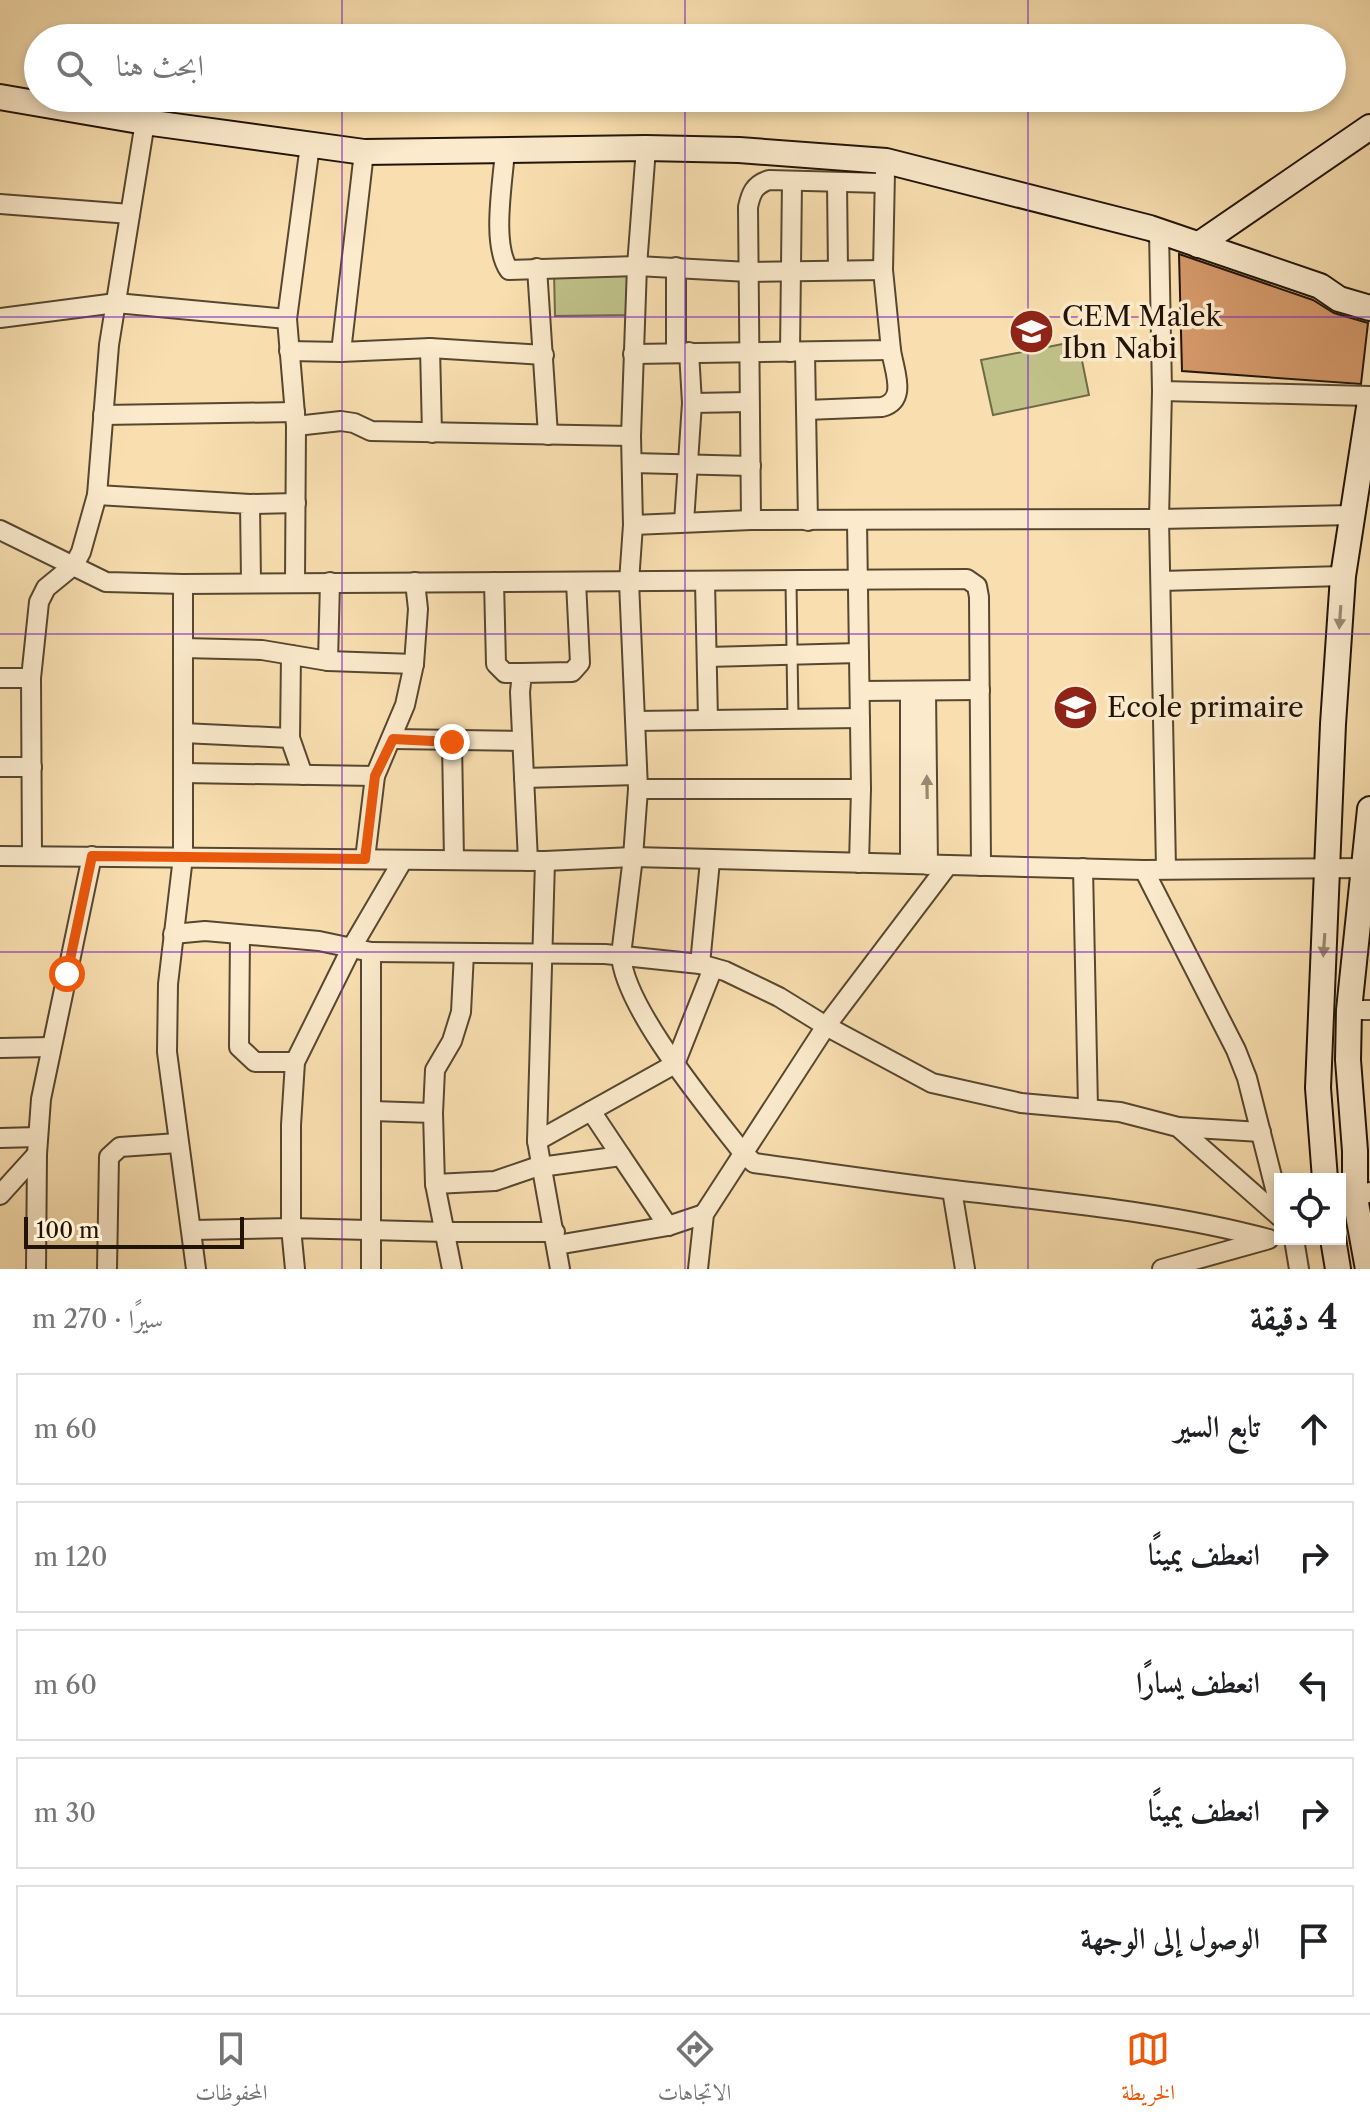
<!DOCTYPE html>
<html lang="ar">
<meta charset="utf-8">
<style>
body{margin:0;font-family:"Libre Caslon Text",Amiri,serif;background:#f2f2f2;color:#202124;direction:rtl}
.controls{position:absolute;right:24px;bottom:24px;display:grid;overflow:hidden;border-radius:0px;box-shadow:0 4px 12px #0003}
.controls button{width:72px;height:72px;display:grid;place-items:center;padding:0;border:0;border-bottom:2px solid #e0e0e0;background:#fff;color:#202124;font:40px sans-serif}
.scale{position:absolute;left:24px;bottom:20px;width:220px;box-sizing:border-box;padding-left:8px;border:4px solid #211406;border-top:0;font-size:22px;line-height:28px;white-space:nowrap;color:#211406;-webkit-text-stroke:6px #fbeacc;paint-order:stroke}
.stop{position:absolute;width:24px;height:24px;margin:-18px;border:6px solid #ea580c;border-radius:50%;background:#fff}
.stop.end{background:#ea580c;border-color:#fff;box-shadow:0 2px 8px #0008}
.list{margin:0;padding:0;list-style:none}
h2{display:flex;justify-content:space-between;align-items:center;height:104px;margin:0;padding:0 32px;font-size:34px}
h2 small{font-size:26px;font-weight:400;color:#757577}
.list li{display:grid;grid-template-columns:52px 1fr auto;gap:24px;align-items:center;box-sizing:border-box;height:112px;margin:0 16px 16px;padding:0 16px;border:2px solid #e0e0e0;border-radius:0px}
.list b{display:block;font-size:30px;white-space:nowrap}
.list em{font-size:26px;font-style:normal;color:#757577}
.icon{flex:none;width:44px;height:44px;fill:none;stroke:currentColor;stroke-width:2;stroke-linecap:round;stroke-linejoin:round}
.map{position:relative;flex:none;width:1370px;height:1269px;overflow:hidden;direction:ltr}
.search{position:absolute;background:#fff;box-shadow:0 4px 12px #0003;left:24px;right:24px;top:24px;height:88px;display:flex;align-items:center;gap:20px;box-sizing:border-box;padding:0 28px;border-radius:44px;color:#757577;font-size:30px}
.sheet{height:744px;background:#fff}
nav{display:flex;justify-content:space-around;align-items:center;box-sizing:border-box;height:112px;border-top:2px solid #e0e0e0;background:#fff;font-size:22px;color:#757577}
nav a{display:grid;justify-items:center;gap:4px}
nav .on{color:#ea580c}
.map>svg:first-child{display:block}
.green{fill:#c0c189;stroke:#706a48;stroke-width:2}
.building{fill:#d59869;stroke:#211406;stroke-width:2}
.lines{fill:none;stroke-linecap:round;stroke-linejoin:round}
.lane-casing{stroke:#574730;stroke-width:13}
.street-casing{stroke:#574730;stroke-width:22}
.secondary-casing{stroke:#211406;stroke-width:28}
.lane{stroke:#fbeacc;stroke-width:9}
.street{stroke:#fbeacc;stroke-width:18}
.secondary{stroke:#fbeacc;stroke-width:24}
.oneway{fill:#998a73}
.route{stroke:#ea580c;stroke-width:10}
.grid{fill:none;stroke:#7b2cbf;stroke-width:2;stroke-opacity:0.55}
.labels{text-anchor:middle;stroke-width:7;stroke-linejoin:round;paint-order:stroke}
.poi-label{font-size:28px;fill:#211406;stroke:#fbeacc;text-anchor:start}
</style>
<div class="map">
<svg width="1370" height="1269" viewBox="0 0 1370 1269">
<rect width="100%" height="100%" fill="#f9dfb0"/>
<filter id="stains"><feTurbulence type="fractalNoise" baseFrequency=".0025" numOctaves="4"/><feColorMatrix values="0 0 0 0 .2 0 0 0 0 .09 0 0 0 0 .02 0 0 0 .5 -.17"/></filter>
<radialGradient id="worn" r=".72"><stop offset=".6" stop-color="#630" stop-opacity="0"/><stop offset="1" stop-color="#630" stop-opacity=".3"/></radialGradient>
<!-- green -->
<g class="green">
<polygon points="554,272 628,272 630,315 555,316"/>
<polygon points="1078,341 1089,395 993,415 981,360"/>
</g>
<!-- building -->
<polygon class="building" points="1179,254 1313,300 1334,313 1368,323 1361,384 1182,371"/>
<g class="lines">
<defs>
<polyline id="lane" points="791,582 793,719"/>
<g id="street">
<path d="M646,148l-9,118 -6,170 2,89 -4,57 9,207 -5,68 -12,98c3,53 88,154 122,198l11,10c67,9 133,19 200,27 106,13 211,21 315,49"/>
<path d="M505,150c-2,32 -14,94 4,120l128,-4 112,6 134,-2"/>
<polyline points="837,182 838,270"/>
<polyline points="0,204 130,214"/>
<polyline points="1159,231 1162,391 1159,519 1166,868"/>
<polyline points="676,267 676,352"/>
<polyline points="537,268 548,435"/>
<polyline points="0,318 116,303 287,319"/>
<polyline points="430,348 432,433"/>
<polyline points="289,351 341,352 430,348 544,355"/>
<polyline points="341,352 364,152"/>
<polyline points="790,352 792,181"/>
<polyline points="805,353 808,521"/>
<polyline points="633,354 891,350 883,270 885,172"/>
<polyline points="1162,391 1370,396"/>
<polyline points="692,403 749,402"/>
<path d="M806,410l76,-3c26,-7 12,-36 9,-57"/>
<polyline points="103,415 295,412"/>
<polyline points="296,426 341,421 354,423 371,431 631,436"/>
<polyline points="633,463 751,466"/>
<polyline points="97,495 250,504 251,582"/>
<polyline points="250,504 296,503"/>
<path d="M751,520l-3,-313c3,-14 6,-22 21,-27l114,3"/>
<polyline points="684,522 692,403 689,352"/>
<polyline points="857,522 861,789 859,863"/>
<polyline points="633,525 751,520 1159,519 1352,515"/>
<polyline points="0,530 106,582 183,584 967,579 977,586 979,597 981,866"/>
<polyline points="1161,581 1343,576"/>
<polyline points="295,582 296,426 287,319 310,145"/>
<polyline points="494,582 496,664 505,673 522,673"/>
<polyline points="705,582 708,720"/>
<polyline points="183,584 183,857 168,984 167,1052 196,1269"/>
<polyline points="183,648 262,650 328,661 414,664"/>
<polyline points="707,657 859,653"/>
<polyline points="328,661 330,582"/>
<polyline points="0,678 31,678 32,856"/>
<polyline points="31,678 39,602 46,588 74,565 81,552 97,495 109,345 145,122"/>
<polyline points="860,691 980,690"/>
<polyline points="910,691 910,864"/>
<polyline points="926,691 928,865"/>
<polyline points="636,721 860,718"/>
<polyline points="183,733 290,738 303,775"/>
<polyline points="290,738 291,655"/>
<polyline points="393,739 522,741"/>
<polyline points="452,742 454,860"/>
<polyline points="0,767 32,767"/>
<polyline points="183,773 375,776"/>
<polyline points="524,778 637,775"/>
<polyline points="638,789 861,789"/>
<polyline points="0,856 545,861 633,857 1144,870 1363,868"/>
<polyline points="365,859 375,776 405,705 414,664 418,609 415,582"/>
<polyline points="528,861 520,692 522,673 572,672 580,663 576,582"/>
<polyline points="545,861 537,1141 560,1269"/>
<polyline points="1083,868 1088,1108"/>
<polyline points="1144,870 1236,1050 1247,1078 1280,1208"/>
<polyline points="173,934 205,931 319,941 371,952 371,1269"/>
<polyline points="240,935 239,1047 255,1062 295,1062"/>
<polyline points="371,952 605,954 700,964 725,971 779,997 826,1026 932,1083 1021,1103 1120,1112 1178,1127 1280,1217"/>
<polyline points="700,964 710,861"/>
<polyline points="1349,1010 1370,1010"/>
<polyline points="0,1048 51,1047"/>
<polyline points="372,1111 433,1113 435,1184 452,1269"/>
<polyline points="591,1111 621,1156"/>
<polyline points="433,1113 435,1070 452,1041 461,1012 464,953"/>
<polyline points="1178,1127 1261,1132"/>
<polyline points="0,1138 38,1137"/>
<polyline points="537,1141 675,1064 713,968"/>
<polyline points="435,1184 495,1181 533,1168 621,1156 668,1226"/>
<polyline points="952,1190 965,1269"/>
<polyline points="0,1195 37,1154"/>
<polyline points="1340,1205 1370,1192"/>
<polyline points="192,1230 291,1228 291,1125 295,1062 352,947 403,860"/>
<polyline points="1294,1239 1299,1269"/>
<polyline points="557,1245 668,1226 704,1214"/>
<polyline points="36,1269 37,1154 41,1099 92,856"/>
<polyline points="107,1269 109,1157 120,1147 178,1143"/>
<polyline points="295,1269 291,1228 446,1232 555,1232"/>
<polyline points="698,1269 704,1214 826,1026 948,865"/>
<polyline points="1162,1269 1266,1240"/>
</g>
<g id="secondary">
<polyline points="0,97 145,122 364,152 646,148 739,150 886,161 1150,228 1320,286 1339,299 1370,308"/>
<polyline points="1198,245 1370,127"/>
<polyline points="1325,1179 1318,1088 1333,724 1343,576 1370,401"/>
<polyline points="1333,1239 1338,1269"/>
<polyline points="1368,1269 1355,1198 1355,1151 1348,1060 1349,1010 1370,809"/>
</g>
</defs>
<!-- lane casing -->
<use href="#lane" class="lane-casing"/>
<!-- street casing -->
<use href="#street" class="street-casing"/>
<!-- secondary casing -->
<use href="#secondary" class="secondary-casing"/>
<!-- lane -->
<use href="#lane" class="lane"/>
<!-- street -->
<use href="#street" class="street"/>
<!-- secondary -->
<use href="#secondary" class="secondary"/>
</g>
<!-- one-way arrows -->
<defs><path id="oneway-solid" d="M-6-.8H1V-3.2L6.5 0L1 3.2V.8H-6Z" transform="scale(2)"/></defs>
<g class="oneway">
<use href="#oneway-solid" transform="translate(1340 617) rotate(94)"/>
<use href="#oneway-solid" transform="translate(927 787) rotate(-91)"/>
<use href="#oneway-solid" transform="translate(1324 945) rotate(94)"/>
</g>
<g class="lines">
<!-- route -->
<polyline class="route" points="67,974 92,856 365,859 375,776 393,739 452,742"/>
</g>
<!-- grid -->
<path class="grid" d="M342,0v38M685,0v38M1028,0v38M342,98v1171M685,98v1171M1028,98v1171M0,317h1370M0,634h1370M0,952h1370"/>
<!-- icons -->
<defs>
<symbol id="school-disc" viewBox="-11 -11 22 22"><circle r="9.5" fill="#8f2418" stroke="#fbeacc"/><path d="M0-5L7-2L0 1L-7-2ZM-4 1L0 2.5L4 1V4Q0 6-4 4Z" fill="#fff"/></symbol>
</defs>
<g fill-rule="evenodd">
<use href="#school-disc" x="1006" y="306" width="51" height="51"/>
<use href="#school-disc" x="1050" y="682" width="51" height="51"/>
</g>
<g class="labels">
<!-- poi labels -->
<g class="poi-label">
<text x="1062" y="326">CEM Malek<tspan x="1062" dy="32">Ibn Nabi</tspan></text>
<text x="1107" y="717">Ecole primaire</text>
</g>
</g>
<rect width="100%" height="100%" filter="url(#stains)"/>
<rect width="100%" height="100%" fill="url(#worn)"/>
</svg>
<div class="controls">
<button><svg class="icon" aria-label="locate" viewBox="0 0 24 24"><circle cx="12" cy="12" r="6"/><path d="M12 2v4M12 18v4M2 12h4M18 12h4"/></svg></button>
</div>
<div class="scale">100 m</div>
<div class="stop" style="left:67px;top:974px"></div>
<div class="stop end" style="left:452px;top:742px"></div>
<div class="search"><svg class="icon" aria-label="search" viewBox="0 0 24 24"><circle cx="10" cy="10" r="6"/><path d="M15 15l6 6"/></svg>ابحث هنا</div>
</div>
<section class="sheet">
<h2>4 دقيقة<small>سيرًا · 270 m</small></h2>
<ul class="list">
<li><svg class="icon" aria-label="ahead" viewBox="0 0 24 24"><path d="M12 20V5M6 11l6-6 6 6"/></svg><div><b>تابع السير</b></div><em>60 m</em></li>
<li><svg class="icon" aria-label="right" viewBox="0 0 24 24"><path d="M7 20v-9h11M14 6l5 5-5 5"/></svg><div><b>انعطف يمينًا</b></div><em>120 m</em></li>
<li><svg class="icon" aria-label="left" viewBox="0 0 24 24"><path d="M17 20v-9H6M10 6l-5 5 5 5"/></svg><div><b>انعطف يسارًا</b></div><em>60 m</em></li>
<li><svg class="icon" aria-label="right" viewBox="0 0 24 24"><path d="M7 20v-9h11M14 6l5 5-5 5"/></svg><div><b>انعطف يمينًا</b></div><em>30 m</em></li>
<li><svg class="icon" aria-label="arrive" viewBox="0 0 24 24"><path d="M6 21V4h12l-3 4 3 4H6"/></svg><div><b>الوصول إلى الوجهة</b></div></li>
</ul>
</section>
<nav>
<a class="on"><svg class="icon" aria-label="map" viewBox="0 0 24 24"><path d="M3 6l6-2 6 2 6-2v14l-6 2-6-2-6 2zM9 4v14M15 6v14"/></svg>الخريطة</a>
<a><svg class="icon" aria-label="directions" viewBox="0 0 24 24"><path d="M12 3l9 9-9 9-9-9zM9 14v-3h6M13 9l2 2-2 2"/></svg>الاتجاهات</a>
<a><svg class="icon" aria-label="saved" viewBox="0 0 24 24"><path d="M7 4h10v16l-5-4-5 4z"/></svg>المحفوظات</a>
</nav>
